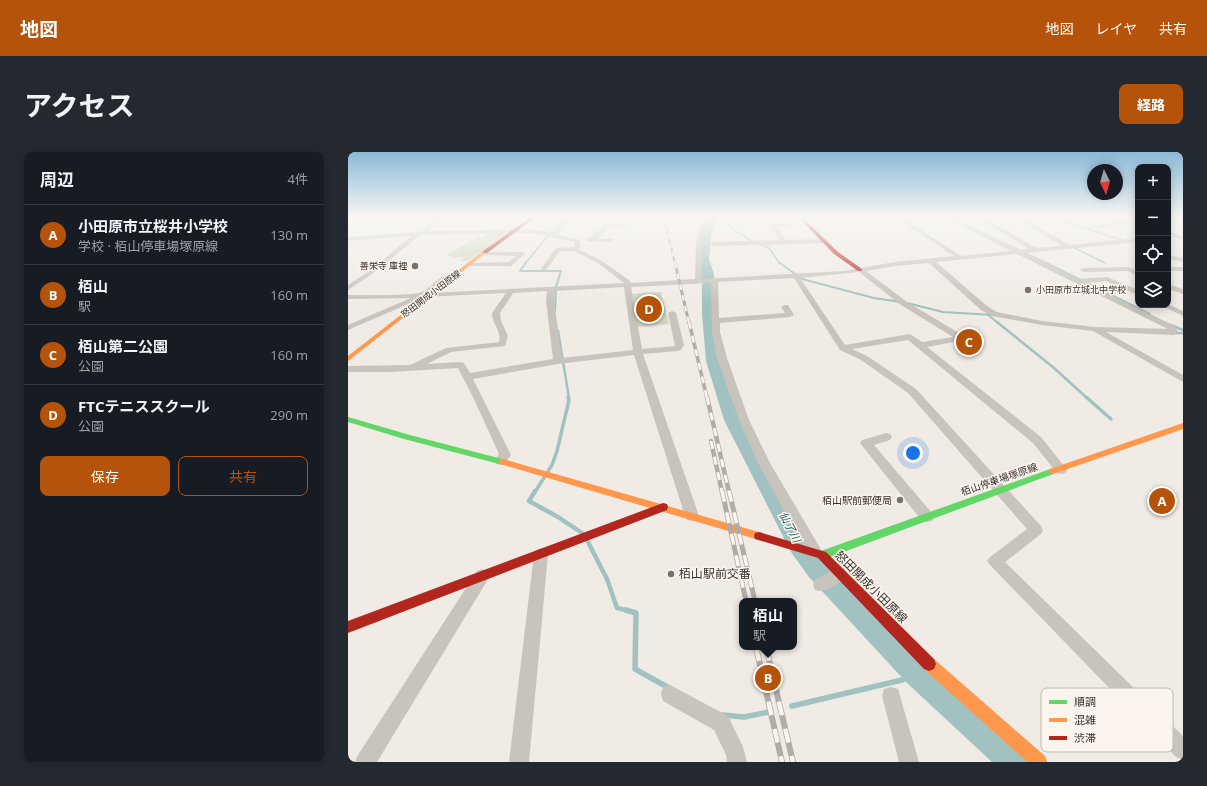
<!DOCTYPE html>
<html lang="ja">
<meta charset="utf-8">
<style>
body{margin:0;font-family:"Open Sans","Noto Sans JP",sans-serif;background:#242831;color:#f1f3f6}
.controls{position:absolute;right:12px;top:12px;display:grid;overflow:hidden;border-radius:8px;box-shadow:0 2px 10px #0003}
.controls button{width:36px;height:36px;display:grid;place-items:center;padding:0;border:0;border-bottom:1px solid #363941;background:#171b24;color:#f1f3f6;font:20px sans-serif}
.compass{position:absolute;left:739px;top:12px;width:36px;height:36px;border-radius:50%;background:#171b24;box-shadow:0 2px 10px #0003;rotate:175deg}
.you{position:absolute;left:565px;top:301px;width:14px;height:14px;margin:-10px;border:3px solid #fff;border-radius:50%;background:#1a73e8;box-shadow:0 0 0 6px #1a73e833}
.badge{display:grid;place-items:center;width:26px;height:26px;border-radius:50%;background:#b45309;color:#fff;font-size:13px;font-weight:700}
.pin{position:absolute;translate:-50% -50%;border:2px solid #fff;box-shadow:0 1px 4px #0006}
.popup{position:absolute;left:391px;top:446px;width:58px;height:52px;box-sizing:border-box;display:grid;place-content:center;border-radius:8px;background:#171b24;filter:drop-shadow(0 1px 3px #0005);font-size:13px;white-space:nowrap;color:#9ea1a6}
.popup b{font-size:15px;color:#f1f3f6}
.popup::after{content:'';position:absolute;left:50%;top:100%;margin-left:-8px;border:8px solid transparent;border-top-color:#171b24}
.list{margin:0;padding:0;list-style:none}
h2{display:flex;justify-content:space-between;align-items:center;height:52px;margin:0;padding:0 16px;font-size:17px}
h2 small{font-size:13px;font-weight:400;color:#9ea1a6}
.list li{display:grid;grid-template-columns:26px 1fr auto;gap:12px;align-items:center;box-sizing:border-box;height:60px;padding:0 16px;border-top:1px solid #363941}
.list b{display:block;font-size:15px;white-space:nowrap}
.list p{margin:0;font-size:13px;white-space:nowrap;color:#9ea1a6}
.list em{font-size:13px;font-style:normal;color:#9ea1a6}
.actions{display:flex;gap:8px;padding:12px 16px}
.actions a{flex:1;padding:9px 0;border:1px solid #b45309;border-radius:8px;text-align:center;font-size:14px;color:#b45309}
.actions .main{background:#b45309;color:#fff}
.icon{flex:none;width:22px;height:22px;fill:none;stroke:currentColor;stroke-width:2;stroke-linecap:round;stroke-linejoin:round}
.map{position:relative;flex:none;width:835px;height:610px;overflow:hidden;border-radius:8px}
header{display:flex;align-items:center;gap:24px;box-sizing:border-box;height:56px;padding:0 20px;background:#b45309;color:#fff}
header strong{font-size:19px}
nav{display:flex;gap:22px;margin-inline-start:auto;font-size:14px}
.intro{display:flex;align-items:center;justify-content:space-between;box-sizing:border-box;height:96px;padding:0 24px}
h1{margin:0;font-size:28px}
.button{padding:10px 18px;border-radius:8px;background:#b45309;color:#fff;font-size:14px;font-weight:700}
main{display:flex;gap:24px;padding:0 24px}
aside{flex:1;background:#171b24;border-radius:8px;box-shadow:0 2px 10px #0003}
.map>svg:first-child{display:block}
.green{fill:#d1d6bf}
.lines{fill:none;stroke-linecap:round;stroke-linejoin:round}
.stream-far5{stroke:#a1c2c1;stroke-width:1.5}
.stream-far4{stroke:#a1c2c1;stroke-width:2}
.stream-far3{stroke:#a1c2c1;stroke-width:2.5}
.stream-far2{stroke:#a1c2c1;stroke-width:3.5}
.stream-far1{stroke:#a1c2c1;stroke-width:4.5}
.stream{stroke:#a1c2c1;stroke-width:5.5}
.river{fill:#a1c2c1;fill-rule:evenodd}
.street{fill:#c9c3be;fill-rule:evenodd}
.fast{fill:#63d668;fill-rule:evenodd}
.slow{fill:#ff974d;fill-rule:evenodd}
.jam{fill:#b3261e;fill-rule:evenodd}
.rail-far5-casing{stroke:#b1aca8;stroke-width:2}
.rail-far4-casing{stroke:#b1aca8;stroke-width:3}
.rail-far3-casing{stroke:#b1aca8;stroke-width:3.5}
.rail-far2-casing{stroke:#b1aca8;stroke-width:4.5}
.rail-far1-casing{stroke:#b1aca8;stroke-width:5}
.rail-casing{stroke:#b1aca8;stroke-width:6}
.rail-far5{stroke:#fbf5ee;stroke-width:1.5;stroke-dasharray:4.5;stroke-linecap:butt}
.rail-far4{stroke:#fbf5ee;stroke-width:2;stroke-dasharray:5.5;stroke-linecap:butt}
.rail-far3{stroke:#fbf5ee;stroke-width:2.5;stroke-dasharray:7;stroke-linecap:butt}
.rail-far2{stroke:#fbf5ee;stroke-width:3;stroke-dasharray:8;stroke-linecap:butt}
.rail-far1{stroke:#fbf5ee;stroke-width:3.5;stroke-dasharray:11;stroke-linecap:butt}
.rail{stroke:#fbf5ee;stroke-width:4.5;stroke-dasharray:14;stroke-linecap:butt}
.poi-dot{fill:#7a716c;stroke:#fbf5ee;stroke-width:1.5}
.labels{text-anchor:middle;stroke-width:3;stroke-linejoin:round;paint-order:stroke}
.far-poi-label{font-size:9px;fill:#3b302b;stroke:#fbf5ee;text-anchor:end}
.far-street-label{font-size:9px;fill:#3b302b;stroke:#fbf5ee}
.street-label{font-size:10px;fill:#3b302b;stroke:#fbf5ee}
.poi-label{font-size:10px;fill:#3b302b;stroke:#fbf5ee;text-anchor:end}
.water-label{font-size:11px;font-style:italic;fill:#1f5a5e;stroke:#fbf5ee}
.near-poi-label{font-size:12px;fill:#3b302b;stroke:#fbf5ee;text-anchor:start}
.near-street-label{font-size:12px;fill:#3b302b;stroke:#fbf5ee}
.key{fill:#fbf5ee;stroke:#c1bab4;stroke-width:1}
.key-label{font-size:11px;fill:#3b302b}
</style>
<header>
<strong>地図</strong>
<nav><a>地図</a><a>レイヤ</a><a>共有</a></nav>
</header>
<div class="intro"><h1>アクセス</h1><a class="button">経路</a></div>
<main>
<aside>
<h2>周辺<small>4件</small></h2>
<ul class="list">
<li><span class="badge">A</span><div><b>小田原市立桜井小学校</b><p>学校 · 栢山停車場塚原線</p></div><em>130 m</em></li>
<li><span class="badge">B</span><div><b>栢山</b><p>駅</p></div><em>160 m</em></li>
<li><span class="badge">C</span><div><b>栢山第二公園</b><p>公園</p></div><em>160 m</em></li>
<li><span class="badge">D</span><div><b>FTCテニススクール</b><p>公園</p></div><em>290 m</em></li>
</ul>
<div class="actions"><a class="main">保存</a><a>共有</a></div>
</aside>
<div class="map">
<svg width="835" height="610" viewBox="0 0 835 610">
<rect width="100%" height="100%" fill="#f0ebe5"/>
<!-- green -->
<g class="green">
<polygon points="142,80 160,80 120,109 112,109 115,105 102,106 104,104 98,104 129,85 135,85"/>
<polygon points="313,140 321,172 289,175 282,142"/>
</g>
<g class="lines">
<!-- stream-far5 -->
<g class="stream-far5">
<polyline points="363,65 380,67 383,76 387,79 402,88 421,96 432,112"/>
<polyline points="629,78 700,112"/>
<polyline points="723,94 757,111"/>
<polyline points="177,112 203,80 218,65"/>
</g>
<!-- stream-far4 -->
<g class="stream-far4">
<polyline points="178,111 172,119 213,119 208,135 207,159"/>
<polyline points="432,111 454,127 526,146 553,150"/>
<polyline points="698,111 802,162"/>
<polyline points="559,151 595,160 645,163"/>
<polyline points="639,162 650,171"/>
</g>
<!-- stream-far3 -->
<g class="stream-far3">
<polyline points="649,170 706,216 739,246"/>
<polyline points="823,173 835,178"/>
<polyline points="210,179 221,246"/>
<polyline points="824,181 835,181"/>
</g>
<!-- stream-far2 -->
<g class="stream-far2">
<polyline points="738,245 763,267"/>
<polyline points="187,340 204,313 209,299 221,248 220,245"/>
</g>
<!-- stream-far1 -->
<g class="stream-far1">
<polyline points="187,339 181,349 210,365 234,381"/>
<polyline points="239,388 259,427 269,456 282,459"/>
</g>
<!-- stream -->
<g class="stream">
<polyline points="278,458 288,461 287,517 321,536"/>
<polyline points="444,554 554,528 570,520"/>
<polyline points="375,563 396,565 421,560"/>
</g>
<!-- river -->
<polygon class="river" points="359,65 367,65 363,85 361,107 366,122 368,162 374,209 394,268 461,386 479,409 581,509 681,598 686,610 644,610 559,531 461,425 443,400 376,268 358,209 354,162 354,122 351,107 353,85"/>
<!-- street -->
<g class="street">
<path d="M88,65h5l-12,14 103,-2 20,4 15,-16h5l-15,17 23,6v10l22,11 27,19 2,3 64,-4 1,-36 7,-26h5l-6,26v36l142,-8 51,-9 59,-6 -59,-39h6l60,39 50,-5 -66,-34h7l67,33 10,-1 -53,-32h6l55,31 25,-2 -47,-29h6l49,28 47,-5 -68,-23h8l68,23 13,-2v4l-113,11 53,26 29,-2 31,13v5l-32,-14 -21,2 90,43 3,6 -4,3 -68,-3 77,43v7l-90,-51 -51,-6 -50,-9 -11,-6 -52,-47 -34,3 -29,5 41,31 57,34 1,2 -1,2 -37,7 114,90 24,30 2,3 -2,3 -4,1 -4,-1 -24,-30 -125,-103 -56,9 15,7 49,33 125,137 2,4 -2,4 -36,28 178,174v24l-7,-3 -186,-192 -3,-4 3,-4 37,-28 -119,-136 -47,-33 -21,-10 -46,-72 -76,4 1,36 66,-5 -4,-6 4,-2h3l6,10 -4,2 -70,6v9l7,26 22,62 21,43 53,90 -2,4c-10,4 -13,-4 -18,-12l-45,-82 -19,-43 -22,-62 -5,-26 -1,-49 -80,4 11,62 33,-3 -7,-33 4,-2 4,2 8,32 -3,5 -3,1 -35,3 56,162 -2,4 -5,1 -5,-1 -2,-4 -51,-161 -76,9 -85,15 38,76c-4,6 -7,11 -15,9l-2,-3 5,-7 -26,-57 -15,-29 -68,4h-42v-6l62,-1 36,-17 53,-6c3,-11 -7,-18 -7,-29l14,-20 -82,4 -76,33v-5l63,-27 -63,1v-4c12,0 67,1 74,-3 11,-5 23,-25 36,-15l-3,2h-7l-18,14 194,-10 -26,-20 -24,-12h-14l-14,19h-4l-1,-1 15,-21 18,-1 1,-5 -43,-9 -112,2 -45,37 -27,18v-5l23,-15 40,-34 -63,5v-4l71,-5 5,-2zM669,102l151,75 -73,-2 -53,-6 -45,-9 -10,-6 -51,-44zM511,120l42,33 52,32 -31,5 -12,-8 -65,11 -45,-67zM276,135l9,63 -71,8 -8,-57 1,-10zM199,139l-1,10 7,58 -83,14 -6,-10 -3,-1 -34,2 24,-12 54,-6 3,-10 -7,-15 -1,-8 13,-20z"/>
<polygon points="783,67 786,69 785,70 754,75 756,76 753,78 744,74"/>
<polygon points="259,71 276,71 279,73 276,75 262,74 249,87 263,87 265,88 265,90 239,89 239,87 242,86"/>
<polygon points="441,71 444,73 443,74 428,75 438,88 476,87 479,89 476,91 365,94 362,92 365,90 432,88 421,74 424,72"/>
<polygon points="820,79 835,84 835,88 820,83"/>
<polygon points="135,100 174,100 177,102 163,114 120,114 120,112 122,111 161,110 168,104 133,103 132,102"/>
<polygon points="820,103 835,106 835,110 820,107"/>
<polygon points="781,115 790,120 790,125 780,119 735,120 732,118 735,116"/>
<rect x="820" y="115" width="15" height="4"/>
<polygon points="820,132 835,137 835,142 820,137"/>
<polygon points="820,152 835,159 835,164 812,153"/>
<polygon points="538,281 542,282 544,285 542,288 526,293 584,361 586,365 584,369 579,370 574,369 512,291 514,288"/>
<polygon points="193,396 198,398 200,402 181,610 161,610 186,402 188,398"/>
<path d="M491,414l5,2 3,5c-5,9 -21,21 -32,17l-2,-5 2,-5z"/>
<polygon points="134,417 139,419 142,424 139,429 29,610 7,610 10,603 129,419"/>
<polygon points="322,533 380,564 395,595 399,610 379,610 378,603 366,578 315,549 313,542 315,535"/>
<polygon points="543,535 550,537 552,544 571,610 551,610 534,544 536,537"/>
</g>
<!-- fast -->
<g class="fast">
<polygon points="0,265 62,283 158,308 160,310 155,313 56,287 0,270"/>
<polygon points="705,316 708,317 710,319 708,321 474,408 470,406 468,403 470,400"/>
</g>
<!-- slow -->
<g class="slow">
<polygon points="135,99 139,100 0,209 0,204"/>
<polygon points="835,271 835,277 708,321 702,321 700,319 702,317"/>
<polygon points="155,307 411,380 415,381 416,384 415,387 411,388 152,312 150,310 152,308"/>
<polygon points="581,505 586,507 697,604 699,610 679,610 576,517 574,512 576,507"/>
</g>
<!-- jam -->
<g class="jam">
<polygon points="183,65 188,65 139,101 135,101 135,99"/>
<polygon points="450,65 454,65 490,100 514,117 514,119 510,119 486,102"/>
<polygon points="315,351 319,352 320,355 319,358 0,481 0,469"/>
<polygon points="411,380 478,400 586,507 588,512 586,517 581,519 576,517 470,406 407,387 406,384 407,381"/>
</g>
<defs>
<polyline id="rail-far5" points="316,65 327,112"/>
<polyline id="rail-far4" points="327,111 341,171"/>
<polyline id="rail-far3" points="341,170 359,246"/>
<g id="rail-far2">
<polyline points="359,245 381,340"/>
<polyline points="363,289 374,340"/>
</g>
<g id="rail-far1">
<polyline points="374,339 398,449"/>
<polyline points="381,339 407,449"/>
</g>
<g id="rail">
<polyline points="408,495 434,610"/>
<polyline points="418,495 445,610"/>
</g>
</defs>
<!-- rail-far5 casing -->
<use href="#rail-far5" class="rail-far5-casing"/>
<!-- rail-far4 casing -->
<use href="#rail-far4" class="rail-far4-casing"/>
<!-- rail-far3 casing -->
<use href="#rail-far3" class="rail-far3-casing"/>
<!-- rail-far2 casing -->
<use href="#rail-far2" class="rail-far2-casing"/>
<!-- rail-far1 casing -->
<use href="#rail-far1" class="rail-far1-casing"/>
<!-- rail casing -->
<use href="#rail" class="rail-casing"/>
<!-- rail-far5 -->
<use href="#rail-far5" class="rail-far5"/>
<!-- rail-far4 -->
<use href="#rail-far4" class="rail-far4"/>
<!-- rail-far3 -->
<use href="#rail-far3" class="rail-far3"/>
<!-- rail-far2 -->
<use href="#rail-far2" class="rail-far2"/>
<!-- rail-far1 -->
<use href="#rail-far1" class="rail-far1"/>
<!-- rail -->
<use href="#rail" class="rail"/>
</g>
<!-- sky -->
<linearGradient id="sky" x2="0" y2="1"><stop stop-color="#8bbad8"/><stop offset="0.43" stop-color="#f8f6f3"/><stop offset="1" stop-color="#f8f6f3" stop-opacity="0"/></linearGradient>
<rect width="835" height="151" fill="url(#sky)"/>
<!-- markers -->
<g class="poi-dot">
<circle cx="67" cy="114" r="4"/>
<circle cx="680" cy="138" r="4"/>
<circle cx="552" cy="348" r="4"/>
<circle cx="323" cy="422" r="4"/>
</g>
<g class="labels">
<!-- far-poi labels -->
<g class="far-poi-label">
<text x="59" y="117">善栄寺 庫裡</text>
<text x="688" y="141" text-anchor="start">小田原市立城北中学校</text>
</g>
<!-- far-street labels -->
<g class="far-street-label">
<text transform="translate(83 142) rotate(-37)" y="3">怒田開成小田原線</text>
</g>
<!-- street labels -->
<g class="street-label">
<text transform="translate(651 327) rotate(-19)" y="4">栢山停車場塚原線</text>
</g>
<!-- poi labels -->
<g class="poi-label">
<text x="544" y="352">栢山駅前郵便局</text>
</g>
<!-- water labels -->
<g class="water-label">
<text transform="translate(442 375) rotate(62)" y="4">仙了川</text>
</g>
<!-- near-poi labels -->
<g class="near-poi-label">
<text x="331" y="426">栢山駅前交番</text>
</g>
<!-- near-street labels -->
<g class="near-street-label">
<text transform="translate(523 435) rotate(45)" y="4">怒田開成小田原線</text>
</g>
</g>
<!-- legend -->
<rect x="693" y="536" width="132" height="64" rx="6" class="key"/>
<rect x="701" y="548" width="18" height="4" fill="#63d668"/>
<rect x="701" y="566" width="18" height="4" fill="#ff974d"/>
<rect x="701" y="584" width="18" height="4" fill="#b3261e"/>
<g class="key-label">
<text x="726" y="554">順調</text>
<text x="726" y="572">混雑</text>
<text x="726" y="590">渋滞</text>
</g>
</svg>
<div class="controls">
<button>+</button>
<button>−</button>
<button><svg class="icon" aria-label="locate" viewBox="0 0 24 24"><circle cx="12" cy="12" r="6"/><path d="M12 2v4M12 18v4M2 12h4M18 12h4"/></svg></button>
<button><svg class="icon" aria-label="layers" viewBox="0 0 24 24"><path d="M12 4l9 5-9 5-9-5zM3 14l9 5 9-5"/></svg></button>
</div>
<svg class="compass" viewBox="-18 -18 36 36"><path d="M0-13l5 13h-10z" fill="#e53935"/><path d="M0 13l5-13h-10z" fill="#9ea1a6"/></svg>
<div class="you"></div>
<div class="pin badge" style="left:814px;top:349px">A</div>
<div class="pin badge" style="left:420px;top:526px">B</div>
<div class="popup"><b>栢山</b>駅</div>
<div class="pin badge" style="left:621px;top:190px">C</div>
<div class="pin badge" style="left:301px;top:157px">D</div>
</div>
</main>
